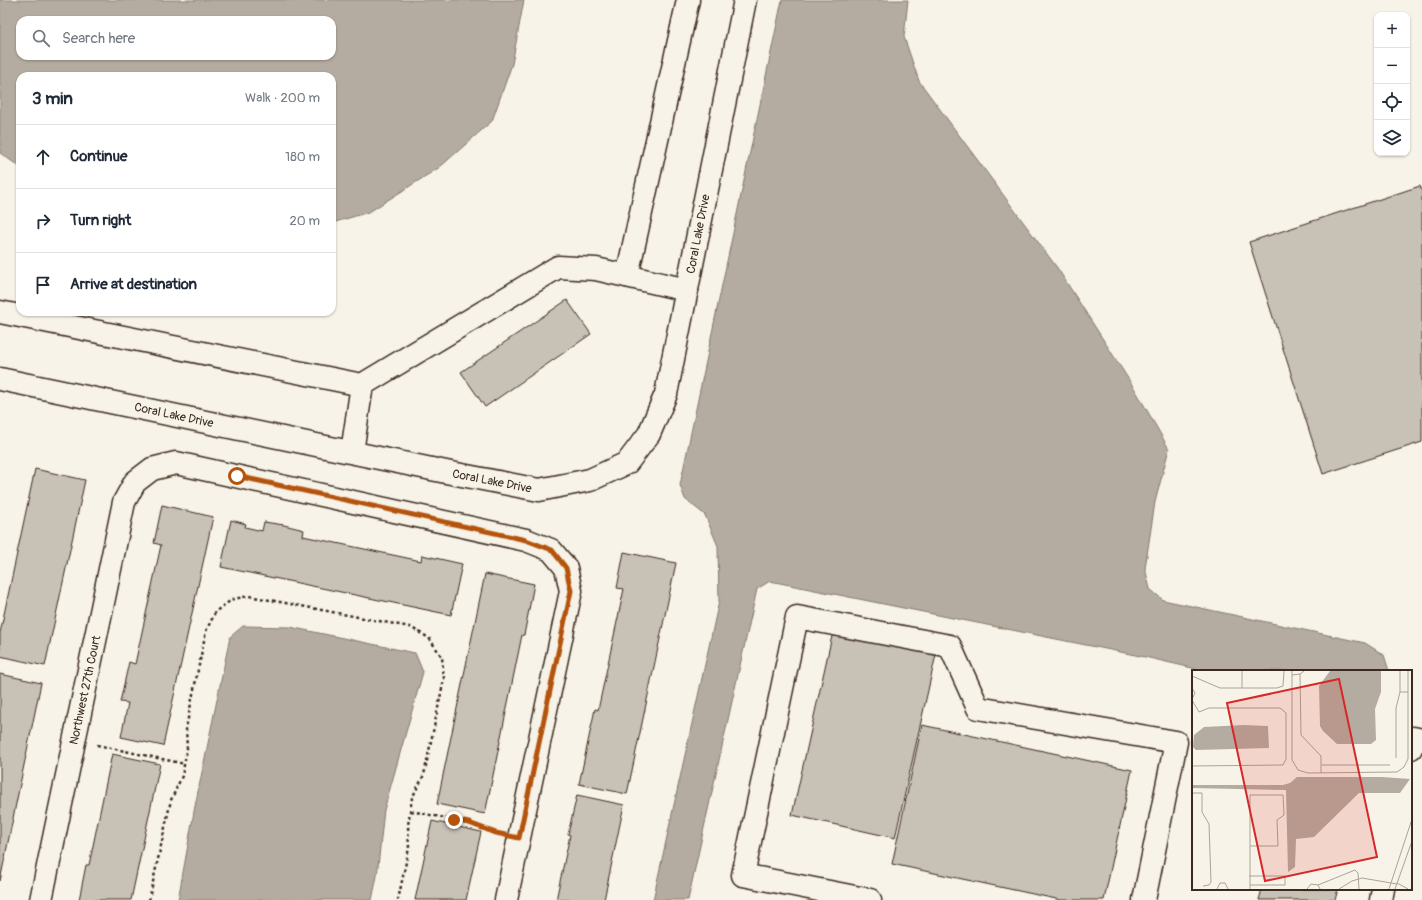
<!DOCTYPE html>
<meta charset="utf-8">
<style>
body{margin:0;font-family:Pangolin,sans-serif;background:#f2f2f3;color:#1f2937}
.controls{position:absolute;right:12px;top:12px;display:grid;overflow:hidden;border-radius:8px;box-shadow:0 1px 3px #0004}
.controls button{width:36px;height:36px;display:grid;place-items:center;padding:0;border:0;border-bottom:1px solid #e0e1e3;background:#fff;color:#1f2937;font:20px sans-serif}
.stop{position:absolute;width:12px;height:12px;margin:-9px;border:3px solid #b45309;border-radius:50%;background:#fff}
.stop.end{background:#b45309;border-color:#fff;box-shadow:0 1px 4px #0008}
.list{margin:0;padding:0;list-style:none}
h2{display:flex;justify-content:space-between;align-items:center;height:52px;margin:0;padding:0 16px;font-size:17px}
h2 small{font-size:13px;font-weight:400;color:#747a83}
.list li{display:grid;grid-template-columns:26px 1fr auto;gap:12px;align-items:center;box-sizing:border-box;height:64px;padding:0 16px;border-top:1px solid #e0e1e3}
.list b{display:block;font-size:15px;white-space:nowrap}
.list em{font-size:13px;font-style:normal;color:#747a83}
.icon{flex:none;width:22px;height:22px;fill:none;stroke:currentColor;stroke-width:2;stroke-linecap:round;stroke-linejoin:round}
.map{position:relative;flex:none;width:1422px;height:900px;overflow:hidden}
.search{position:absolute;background:#fff;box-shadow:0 1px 3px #0004;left:16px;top:16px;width:320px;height:44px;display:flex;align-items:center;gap:10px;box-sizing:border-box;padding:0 14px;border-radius:12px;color:#747a83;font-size:15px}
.panel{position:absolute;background:#fff;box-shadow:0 1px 3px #0004;left:16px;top:72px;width:320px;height:244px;border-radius:12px}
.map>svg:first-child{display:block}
.water{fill:#b4aca0;stroke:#84786c;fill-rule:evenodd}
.building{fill:#c8c1b6;stroke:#3b2a1e}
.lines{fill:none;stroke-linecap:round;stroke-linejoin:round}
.minor-casing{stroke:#3b2a1e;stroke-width:25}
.path{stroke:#3b2a1e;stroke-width:2.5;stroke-dasharray:3 3;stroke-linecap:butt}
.minor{stroke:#f7f3e8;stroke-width:22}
.route{stroke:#b45309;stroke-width:5}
.labels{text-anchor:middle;stroke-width:3.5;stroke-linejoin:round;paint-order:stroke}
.street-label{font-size:12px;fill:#3b2a1e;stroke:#f7f3e8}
.inset-road{fill:none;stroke:#aca397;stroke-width:1}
.view{fill:#d62828;fill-opacity:0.15;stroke:#d62828;stroke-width:2}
.inset-edge{fill:none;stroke:#3b2a1e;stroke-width:2}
</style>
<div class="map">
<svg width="1422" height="900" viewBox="0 0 1422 900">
<rect width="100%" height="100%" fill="#f7f3e8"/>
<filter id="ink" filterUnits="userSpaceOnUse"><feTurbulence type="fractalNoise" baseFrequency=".025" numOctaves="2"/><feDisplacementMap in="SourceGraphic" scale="8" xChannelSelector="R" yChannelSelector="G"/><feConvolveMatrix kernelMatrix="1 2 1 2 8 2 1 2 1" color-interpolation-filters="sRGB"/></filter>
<g filter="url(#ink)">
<!-- water -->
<g class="water">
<path d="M0,0h524l-12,64 -20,57 -52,46 -71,45 -37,11v-147h-312v91l-20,-14zM20,20h312v36h-312z"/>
<polygon points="782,0 908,0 904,37 919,81 1058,269 1136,391 1169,449 1155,502 1145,568 1150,589 1163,600 1365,643 1384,655 1389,671 1205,671 1145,657 770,581 757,589 688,900 653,900 719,601 718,546 705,515 685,499 680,485"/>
<polygon points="243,626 290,627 415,653 423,672 384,810 377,876 372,900 178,900 195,806 230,637"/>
</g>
<!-- building -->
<g class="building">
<polygon points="1420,186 1422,192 1422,442 1323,474 1249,242"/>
<polygon points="567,300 591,334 485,407 461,372"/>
<polygon points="35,469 85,480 45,666 0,656 0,633"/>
<polygon points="162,505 213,517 163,746 121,737 128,703 120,702 129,662 135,664 161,545 154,543"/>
<polygon points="231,520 246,524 245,527 262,531 264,522 284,525 304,530 303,536 421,561 422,555 462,564 451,615 221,567"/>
<polygon points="624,552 676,563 627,794 579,784 595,709 598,710 624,589 617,588"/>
<polygon points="485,574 534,584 524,635 522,635 485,814 437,804"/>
<polygon points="834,627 937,650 895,838 792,815"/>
<polygon points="0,674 41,683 0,881"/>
<polygon points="922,725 1132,770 1104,900 1061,900 892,864"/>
<polygon points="112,754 160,764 131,900 79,900 86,865 89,865"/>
<polygon points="577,795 624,805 604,900 556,900 570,835 568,834"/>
<polygon points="432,821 481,832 466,900 415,900"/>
<polygon points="1262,889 1338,889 1335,900 1259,900"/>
</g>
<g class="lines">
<defs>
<g id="minor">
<polyline points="627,276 688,0"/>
<polyline points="0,312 362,385 558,267 596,269 687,290"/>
<polyline points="0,379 446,472 539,490 590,480 627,463 649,434 666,394 745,0"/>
<polyline points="352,452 362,385"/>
<polyline points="1411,748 1413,738 1422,740"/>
<polyline points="41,900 124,502 135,482 152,469 176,463 526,540 551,550 566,568 571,591 506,900"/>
<polyline points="870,900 743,875 797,617 950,646 978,708 1176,742 1144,900"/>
<polyline points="1381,900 1383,889"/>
</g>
</defs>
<!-- minor casing -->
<use href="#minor" class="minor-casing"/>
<!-- path -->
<g class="path">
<polyline points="97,745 185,764"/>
<polyline points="411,811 469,823 497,834"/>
<polyline points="149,900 171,800 182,776 187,749 186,728 206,631 216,611 233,599 249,596 410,627 429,638 442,657 444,679 424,775 412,798 408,825 409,848 398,900"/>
</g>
<!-- minor -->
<use href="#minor" class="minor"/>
</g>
</g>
<g class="lines" filter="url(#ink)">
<!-- route -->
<polyline class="route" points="237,476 526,540 552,550 566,568 571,591 519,838 496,833 469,823 454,820"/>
</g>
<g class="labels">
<!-- street labels -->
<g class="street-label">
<text transform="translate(698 234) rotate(-79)" y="4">Coral Lake Drive</text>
<text transform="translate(174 415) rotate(12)" y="4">Coral Lake Drive</text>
<text transform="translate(492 481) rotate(11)" y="4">Coral Lake Drive</text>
<text transform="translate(85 690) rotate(-78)" y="4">Northwest 27th Court</text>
</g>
</g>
<!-- overview -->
<g transform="translate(1192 670)">
<rect width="220" height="220" fill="#f7f3e8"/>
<path d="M138,1h51v21l-6,17 1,31 -5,4h-34l-14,-13 -3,-5 -1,-40zM52,55l24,1 1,22 -73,2 -3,-3 1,-12 10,-8zM105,107h85l28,2 -10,14h-41l-45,44 -18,2 -1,28 -7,5 -2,-82 -94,-2v-3h91l7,-2z" fill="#b4aca0"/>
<path class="inset-road" d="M50,1v17M100,1v89l6,10 10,3 89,-1 7,-5 4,-8v-88M108,4l1,61 20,21v17M100,5l8,-1 4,-3M0,6l28,12h57l6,-2 1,-15M0,18l3,5 -3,6M208,22v-21M0,30l7,12 10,-4h71l6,5v46l-3,6 -91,1M204,88v-50l4,-16h8M130,95h68M0,123h10v19l7,12 2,58 -2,3 -6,1M57,206h36v9h-35M205,213l11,6M126,215l37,-15 3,3 1,16M25,219l3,-6h5l3,6M58,219v-94h33l1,20 -7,5 1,26h-28M115,219l4,-5 7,1 2,4M147,219l13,-8 10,-3 35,6M197,219l23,-70M203,219l17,-48"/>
<path class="view" d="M147,9l38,178 -112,24 -38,-178z"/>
<rect width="220" height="220" class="inset-edge"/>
</g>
</svg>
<div class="controls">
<button>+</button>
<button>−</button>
<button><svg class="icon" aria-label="locate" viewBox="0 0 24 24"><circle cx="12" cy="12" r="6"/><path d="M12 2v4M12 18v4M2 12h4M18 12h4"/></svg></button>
<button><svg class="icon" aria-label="layers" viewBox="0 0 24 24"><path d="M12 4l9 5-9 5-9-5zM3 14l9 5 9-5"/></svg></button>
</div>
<div class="stop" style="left:237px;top:476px"></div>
<div class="stop end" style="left:454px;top:820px"></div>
<div class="search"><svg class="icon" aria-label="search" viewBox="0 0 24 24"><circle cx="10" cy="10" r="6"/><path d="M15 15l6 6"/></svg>Search here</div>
<section class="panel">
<h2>3 min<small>Walk · 200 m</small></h2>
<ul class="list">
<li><svg class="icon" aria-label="ahead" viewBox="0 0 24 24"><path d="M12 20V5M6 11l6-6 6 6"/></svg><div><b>Continue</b></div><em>180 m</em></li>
<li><svg class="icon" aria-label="right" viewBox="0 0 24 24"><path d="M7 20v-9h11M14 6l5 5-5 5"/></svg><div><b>Turn right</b></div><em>20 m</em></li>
<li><svg class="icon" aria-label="arrive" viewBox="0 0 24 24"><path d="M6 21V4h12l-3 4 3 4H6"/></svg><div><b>Arrive at destination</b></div></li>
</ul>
</section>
</div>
